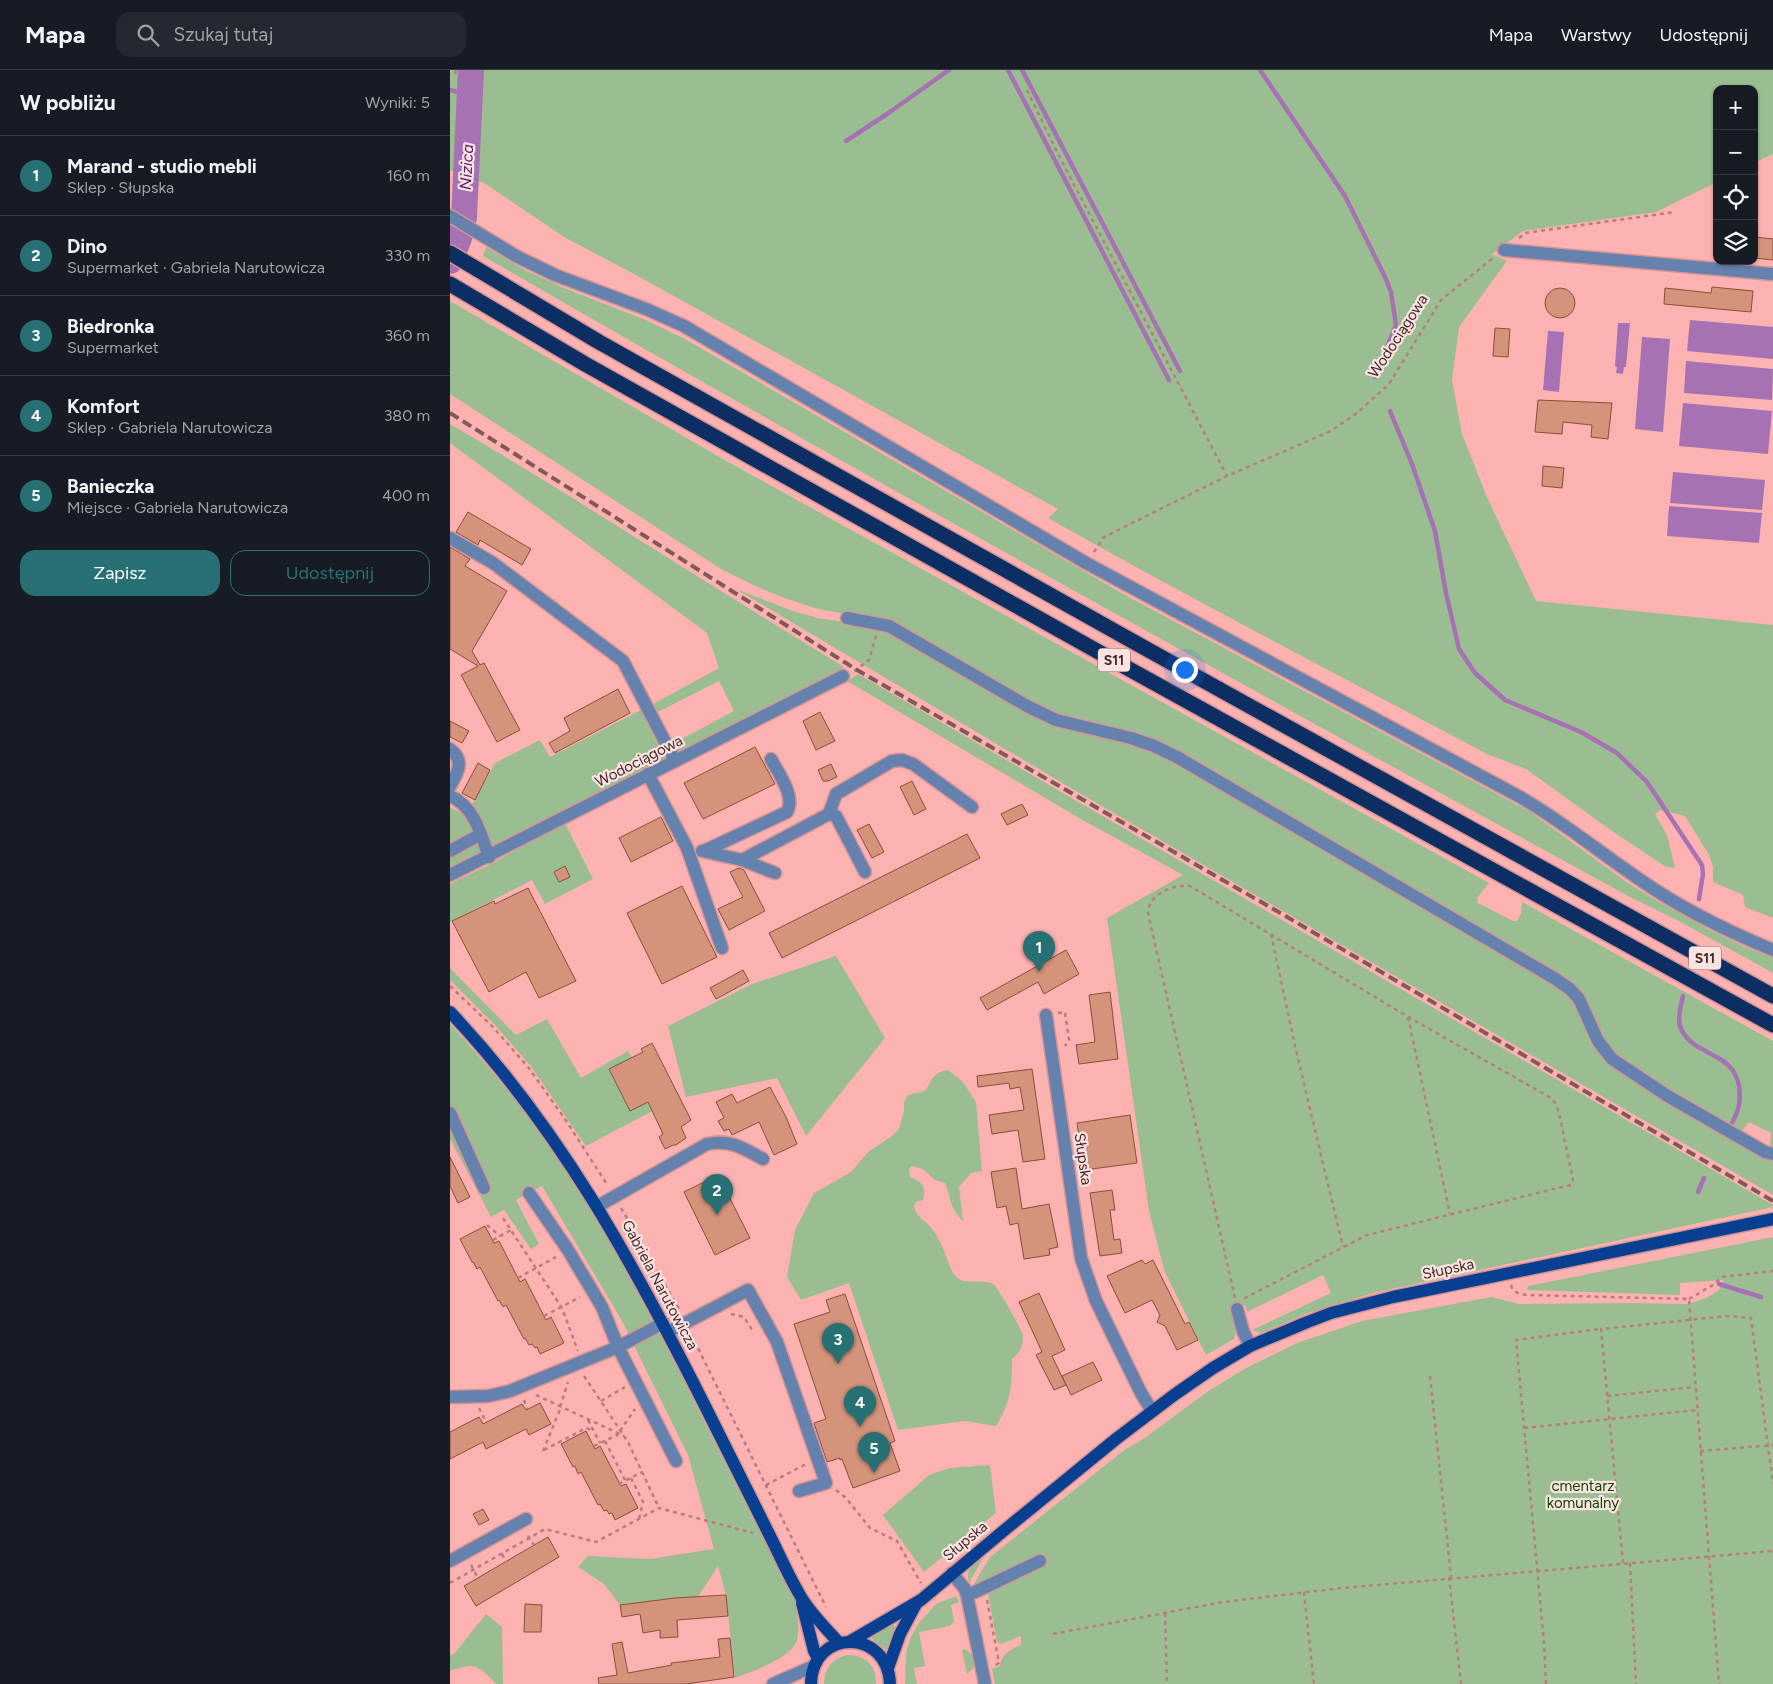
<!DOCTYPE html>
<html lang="pl">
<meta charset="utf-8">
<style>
body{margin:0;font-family:Figtree,sans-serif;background:#242831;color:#f1f3f6}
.controls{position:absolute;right:15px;top:15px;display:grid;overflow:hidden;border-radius:10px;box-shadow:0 1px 4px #0004}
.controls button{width:45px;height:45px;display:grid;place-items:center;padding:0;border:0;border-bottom:1px solid #363941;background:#171b24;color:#f1f3f6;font:25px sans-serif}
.you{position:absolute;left:734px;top:599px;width:18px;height:18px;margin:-12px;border:4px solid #fff;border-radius:50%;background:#1a73e8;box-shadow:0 0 0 8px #1a73e833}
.badge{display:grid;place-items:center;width:32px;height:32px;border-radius:50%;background:#277175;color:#fff;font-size:16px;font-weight:700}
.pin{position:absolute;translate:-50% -41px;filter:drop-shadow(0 1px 2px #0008)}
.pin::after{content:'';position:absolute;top:26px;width:18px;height:15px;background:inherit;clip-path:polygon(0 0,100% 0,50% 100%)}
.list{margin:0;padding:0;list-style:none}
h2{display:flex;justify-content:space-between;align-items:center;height:65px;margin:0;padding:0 20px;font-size:21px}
h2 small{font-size:16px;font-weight:400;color:#9ea1a6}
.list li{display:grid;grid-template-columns:32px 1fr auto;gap:15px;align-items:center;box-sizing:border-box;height:80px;padding:0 20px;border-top:1px solid #363941}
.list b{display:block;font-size:19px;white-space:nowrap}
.list p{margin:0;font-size:16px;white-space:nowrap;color:#9ea1a6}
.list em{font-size:16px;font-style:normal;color:#9ea1a6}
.actions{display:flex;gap:10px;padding:15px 20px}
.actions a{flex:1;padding:11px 0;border:1px solid #277175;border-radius:15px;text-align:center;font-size:18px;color:#277175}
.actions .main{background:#277175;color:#fff}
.icon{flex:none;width:28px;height:28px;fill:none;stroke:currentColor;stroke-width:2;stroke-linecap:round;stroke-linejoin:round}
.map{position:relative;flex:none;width:1323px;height:1614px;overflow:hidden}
header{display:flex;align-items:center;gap:30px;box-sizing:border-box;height:70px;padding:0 25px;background:#171b24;border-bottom:1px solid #363941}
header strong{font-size:24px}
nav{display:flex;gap:28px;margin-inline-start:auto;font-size:18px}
.search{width:350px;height:45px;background:#242831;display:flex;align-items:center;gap:12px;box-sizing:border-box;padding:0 18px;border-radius:15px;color:#9ea1a6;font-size:19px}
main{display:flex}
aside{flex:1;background:#171b24}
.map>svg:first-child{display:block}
.green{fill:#9abe92}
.water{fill:#a672b3}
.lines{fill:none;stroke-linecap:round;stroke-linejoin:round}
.stream{stroke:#a672b3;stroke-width:4.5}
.river{stroke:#a672b3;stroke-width:26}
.building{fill:#d5937c;stroke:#8a4e39}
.minor-casing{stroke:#d59494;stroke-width:15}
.major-casing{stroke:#d59494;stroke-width:15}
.highway-casing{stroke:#d59494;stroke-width:18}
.path{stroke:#b87e7e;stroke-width:2.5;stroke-dasharray:4 4;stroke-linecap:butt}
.minor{stroke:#6581ae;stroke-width:12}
.major{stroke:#093f91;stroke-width:12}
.highway{stroke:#0c2e63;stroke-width:15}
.rail{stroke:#855858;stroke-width:4;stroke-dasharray:10 5;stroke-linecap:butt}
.labels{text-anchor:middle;stroke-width:4.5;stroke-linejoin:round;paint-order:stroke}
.shield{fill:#fbe3e2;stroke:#7c6060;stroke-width:1}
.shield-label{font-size:14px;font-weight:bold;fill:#452828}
.street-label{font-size:15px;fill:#452828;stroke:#fbe3e2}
.park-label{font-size:15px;fill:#0f4600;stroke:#fbe3e2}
.water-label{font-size:16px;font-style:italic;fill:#5b1969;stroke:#fbe3e2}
</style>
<header>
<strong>Mapa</strong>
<div class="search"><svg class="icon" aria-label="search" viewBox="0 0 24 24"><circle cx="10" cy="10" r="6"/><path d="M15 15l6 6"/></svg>Szukaj tutaj</div>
<nav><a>Mapa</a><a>Warstwy</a><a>Udostępnij</a></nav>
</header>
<main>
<aside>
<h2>W pobliżu<small>Wyniki: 5</small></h2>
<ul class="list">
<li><span class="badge">1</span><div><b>Marand - studio mebli</b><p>Sklep · Słupska</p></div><em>160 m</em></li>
<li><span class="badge">2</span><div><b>Dino</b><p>Supermarket · Gabriela Narutowicza</p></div><em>330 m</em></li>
<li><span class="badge">3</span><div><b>Biedronka</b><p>Supermarket</p></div><em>360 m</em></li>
<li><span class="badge">4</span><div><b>Komfort</b><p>Sklep · Gabriela Narutowicza</p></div><em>380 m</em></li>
<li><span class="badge">5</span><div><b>Banieczka</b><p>Miejsce · Gabriela Narutowicza</p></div><em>400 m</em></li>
</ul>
<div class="actions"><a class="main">Zapisz</a><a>Udostępnij</a></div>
</aside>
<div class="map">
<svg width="1323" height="1614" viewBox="0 0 1323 1614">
<rect width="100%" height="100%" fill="#fdb2b2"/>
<!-- green -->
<g class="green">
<path d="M0,0h1323v84l-19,9v-74h-37v93l-61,30 -133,19 -31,23 15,7 -48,66 -7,53 10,54 24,61 50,106 237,24v293l-28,-11 -2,-12 -30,-13v-15l-4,-12 -24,-39 -25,-6 -5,4 12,21 8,33 -9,-1 -57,-38 -83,-60 -39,-15c-147,-78 -294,-154 -439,-236l10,-9 -422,-234 -72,-38 -80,-54 -34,-13z"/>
<path d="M36,177l39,23 39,18 82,32 41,20 438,255 404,216 99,72 29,18 51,28 37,18 28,11v15l-96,-53 -49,-24c-383,-210 -767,-421 -1145,-640z"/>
<path d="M0,231l273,158 766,424 -12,15 1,5 35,18h4l4,-7 1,-12 251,139v107l-3,-1 1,-14 -22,-11 -7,9 -74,-41 -46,-29 -16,-17 -21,-44 -409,-248 -116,-36 -29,-13 -139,-82c-26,-7 -52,-6 -77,-13 -33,-9 -63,-23 -94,-39l-271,-175z"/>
<path d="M0,354c133,78 262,163 394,243l-11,7 -156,79 -5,-9 62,-33 -15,-30 -61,31 -5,-8 66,-36 -12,-35 -257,-190z"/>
<path d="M286,519l57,22 25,7 66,10 140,82 106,33 35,13 392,229c4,4 8,7 12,10 18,20 21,50 42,71l162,94v35l-704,-408z"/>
<polygon points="408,604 1323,1135 1323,1137 923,1223 855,1244 811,1263 802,1260 881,1223 873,1205 799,1241 797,1241 795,1235 783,1241 786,1260 784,1269 756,1285 714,1200 699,1141 657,848 733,805 629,748 397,611"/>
<polygon points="191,640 216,689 0,799 0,737 16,746 45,693 90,670 100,687"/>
<polygon points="115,753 143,809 95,834 82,810 0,852 0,814 39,795"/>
<polygon points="386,886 435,968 356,1066 327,1008 236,1027 218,956 302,914"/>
<polygon points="0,898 66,965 97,949 131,1008 178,981 212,1036 136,1076 80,995 44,954 0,910"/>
<path d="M0,954c44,48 86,99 121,154 50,78 92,161 134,245 30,59 60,119 90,178 2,12 5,27 2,39 -6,19 -45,31 -62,38l-9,-83 -8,-29 -20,31 -78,8 -16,-21 -26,-17 10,-11 62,3 64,-10 -26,-94 -66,-134 -80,-135 -26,14 23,44 -8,5 -27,-39 -13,7 -41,-78z"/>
<path d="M498,1000l15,12 13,20 6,69 -11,2 -12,14 4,34c-13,-11 -12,-24 -18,-38l-10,-3 -12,-11 -11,-3 -3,3 1,8c12,4 17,11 13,23l-7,2 -2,4c2,11 12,15 18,23 4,4 6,9 8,13 6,10 10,32 19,37 8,5 23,0 34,5 5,3 29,46 30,52 0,11 -3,17 -11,23 0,29 -1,42 -16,67l-31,-5 -67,9 -49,-147 -48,17 -14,-23 8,-47 19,-37 37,-21 17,-20 24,-16 7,-7 5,-18v-9l4,-7 17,-4c8,-12 8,-19 23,-21z"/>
<path d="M1323,1167v447h-778l-3,-15 8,-3c1,-12 11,-17 21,-21v-9l-20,8 -4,-2 -9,-48 -5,1 -6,-4 -3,-7 16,-27 133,-106 23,-14 61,-45 39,-24 51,-25 65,-22 129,-24 28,7 108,-1 62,1 17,-6 13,-8 5,-10 -44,3v12l-153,-5 1,-4z"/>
<polygon points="540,1395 546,1443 474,1502 433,1445 479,1405 500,1398"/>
<path d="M536,1483l-17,30c-4,-16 6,-21 17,-30z"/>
<polygon points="506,1526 509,1532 501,1535 504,1551 500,1556 469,1562 475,1596 464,1598 467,1614 455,1614 456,1583 461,1567 468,1554 486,1534"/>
<path d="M36,1544l16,13 1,57h-7c-17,-19 -21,-22 -46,-13v-16l4,-1z"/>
<polygon points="442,1553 445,1557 445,1559 436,1580 419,1566"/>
<path d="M515,1579c8,5 12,11 8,20l-6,5 -5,-24z"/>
<path d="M397,1585c18,-1 30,11 29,29h-52c0,-15 8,-26 23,-29z"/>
</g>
<!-- water -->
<g class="water">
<polygon points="1240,250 1323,257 1323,289 1237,281"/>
<polygon points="1168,253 1180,253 1176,297 1174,297 1173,304 1166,303 1167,297 1165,296"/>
<polygon points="1098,261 1114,262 1109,322 1093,320"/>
<polygon points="1192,267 1220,269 1213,362 1185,359"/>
<polygon points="1236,291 1323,299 1322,330 1234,323"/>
<polygon points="1233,333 1322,341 1318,384 1229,376"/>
<polygon points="1223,402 1315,410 1312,440 1220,433"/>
<polygon points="1219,436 1312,443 1309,473 1217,466"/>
</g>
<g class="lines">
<!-- stream -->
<g class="stream">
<polyline points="558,0 719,310"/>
<polyline points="572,0 730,301"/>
<polyline points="810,0 895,126 935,207 941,222 946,255 925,307"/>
<polyline points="0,20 19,25"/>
<polyline points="396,71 437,44 499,0"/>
<polyline points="940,341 962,394 985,461 996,523 1009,579 1025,603 1055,630 1131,662 1167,683 1197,712 1252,795 1253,804 1249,829"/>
<path d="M1233,926c-2,10 -7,25 -1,35 15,26 51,21 57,55 2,15 0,24 -7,37"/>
<polyline points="1248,1122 1254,1108"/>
<polyline points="1269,1214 1311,1227"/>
</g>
<!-- river -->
<polyline class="river" points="0,191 9,168 14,147 21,0"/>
</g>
<!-- building -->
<g class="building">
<polygon points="1304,167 1323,169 1323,190 1304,188"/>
<polygon points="1262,217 1303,221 1301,242 1214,234 1215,218 1261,223"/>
<circle cx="1110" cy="233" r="15"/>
<polygon points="1045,258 1060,259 1058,287 1043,286"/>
<polygon points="1088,330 1162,333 1158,369 1141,367 1142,355 1113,352 1112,364 1085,362"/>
<polygon points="1093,396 1114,398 1112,418 1092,416"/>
<polygon points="18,442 81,479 72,495 30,470 28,475 6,462"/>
<polygon points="0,477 20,489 15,496 57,521 22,581 30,595 34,593 70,660 47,672 11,605 28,596 0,579"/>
<polygon points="168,619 180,643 105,683 99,673 120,661 114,648"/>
<polygon points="370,642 385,671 366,680 353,651"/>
<polygon points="0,651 19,661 12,673 0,667"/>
<polygon points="305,677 325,714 253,749 234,713"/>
<polygon points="28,693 40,700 25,730 12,723"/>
<polygon points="381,694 387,707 378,711 373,711 368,700"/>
<polygon points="462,711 476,739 464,745 450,717"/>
<polygon points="572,734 578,745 557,755 551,744"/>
<polygon points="211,747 223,771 181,792 169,768"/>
<polygon points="419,754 434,782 422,788 407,760"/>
<polygon points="517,764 530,788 332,888 319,863"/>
<polygon points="115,796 120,807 109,812 104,802"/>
<polygon points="289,798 294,800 315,841 279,860 268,839 293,827 280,802"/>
<polygon points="232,816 267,887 212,914 177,843"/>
<polygon points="78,818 126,911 89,928 76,902 39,922 2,851 44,831 45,834"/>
<polygon points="616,880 629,904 594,924 588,912 537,940 530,928"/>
<polygon points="293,900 299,911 266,929 260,918"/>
<polygon points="660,922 668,989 629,994 626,975 645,972 639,925"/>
<polygon points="202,973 241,1050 231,1057 236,1068 226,1075 223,1075 215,1079 209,1067 213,1064 198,1032 180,1041 159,999 193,982 191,979"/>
<polygon points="582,999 595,1089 573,1092 568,1060 542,1064 539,1045 574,1040 570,1017 560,1019 559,1013 528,1017 527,1006"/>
<polygon points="320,1017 336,1047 347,1074 324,1085 309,1052 282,1065 279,1059 274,1061 268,1051 274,1048 266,1032 282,1024 287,1033"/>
<polygon points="680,1045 687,1093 634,1100 627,1053"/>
<polygon points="0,1087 20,1127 8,1133 0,1116"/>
<polygon points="566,1098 572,1139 599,1134 608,1177 599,1179 600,1185 574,1189 568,1153 560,1155 556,1136 547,1138 541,1102"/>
<polygon points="268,1105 300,1168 265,1185 234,1122"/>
<polygon points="662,1120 665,1140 660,1140 664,1170 670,1169 672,1183 650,1186 640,1123"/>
<polygon points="35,1156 44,1173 49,1171 70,1212 75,1209 96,1250 101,1247 114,1273 90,1284 87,1277 85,1278 82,1274 79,1275 75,1268 74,1269 56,1235 53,1237 49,1230 48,1231 30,1197 27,1199 23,1192 22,1192 10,1169"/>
<polygon points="692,1190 695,1194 703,1190 735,1254 739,1252 748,1270 727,1280 715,1256 707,1252 710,1245 702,1230 675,1243 657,1206"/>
<polygon points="589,1223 615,1280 602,1286 616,1315 604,1320 586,1285 592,1282 569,1232"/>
<polygon points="395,1224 445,1371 440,1373 450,1401 403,1418 392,1389 390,1390 390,1388 377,1392 364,1353 376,1349 344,1254 380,1242 376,1230"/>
<polygon points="643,1292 652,1310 621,1325 612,1306"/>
<polygon points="90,1333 101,1354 79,1365 76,1359 36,1379 33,1372 0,1389 0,1362 29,1347 33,1354 72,1334 76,1340"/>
<polygon points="136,1361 145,1379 150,1376 171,1416 176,1414 188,1438 165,1450 162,1443 159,1444 157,1440 154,1441 150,1434 148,1435 131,1402 128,1404 125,1396 123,1397 111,1374"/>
<polygon points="33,1439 39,1450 29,1455 23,1444"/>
<polygon points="98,1467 109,1487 26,1536 14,1516"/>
<polygon points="276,1525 278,1546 227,1550 228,1567 210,1568 210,1560 193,1563 190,1544 172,1547 170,1535 225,1528"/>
<polygon points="75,1534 92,1535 91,1562 74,1562"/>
<polygon points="280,1568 284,1607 236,1614 149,1614 148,1608 167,1605 162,1574 172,1572 178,1603 222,1595 221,1593 270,1587 268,1569"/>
</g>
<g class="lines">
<defs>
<g id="minor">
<path d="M0,146l66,40 39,19 91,34 38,17 402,237 434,234c42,24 79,55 119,82 41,29 88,52 134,71"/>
<polyline points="1054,180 1323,204"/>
<polyline points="0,468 43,493 173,591 225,691"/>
<polyline points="397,548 439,556 577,636 606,650 681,668 704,676 727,687 1104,908 1120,919 1129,929 1148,971 1162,989 1216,1025 1315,1082 1323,1084"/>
<path d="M0,679c15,11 8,24 0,37"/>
<polyline points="198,704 237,778 272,878"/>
<path d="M0,726c24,10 31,38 39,61"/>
<polyline points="379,744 386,746 415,802"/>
<polyline points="0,781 31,764"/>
<polyline points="252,781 292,790 325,803"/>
<path d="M254,781l83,-39c9,-16 -9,-39 -16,-53"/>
<polyline points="292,790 379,744 386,724 442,691 452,690 463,694 522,737"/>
<polyline points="0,805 393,606"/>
<polyline points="596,945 631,1188 646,1231 691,1323 702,1341"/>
<polyline points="0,1043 34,1118"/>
<polyline points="79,1123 118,1180 152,1237 168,1277 226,1391"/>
<path d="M148,1136l109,-62c23,-5 36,4 56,15"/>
<polyline points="787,1239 793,1261 800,1276"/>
<polyline points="218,1262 298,1220 327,1272 376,1413 349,1421"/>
<polyline points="0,1327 38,1326 60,1321 168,1277 213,1253"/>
<polyline points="0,1491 76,1449"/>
<polyline points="502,1503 515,1519 517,1525 535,1614"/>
<polyline points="517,1525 525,1522 590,1491"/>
<polyline points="323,1614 364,1596"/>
</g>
<g id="major">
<path d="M0,942c110,116 183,251 254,392 22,44 44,88 66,132 10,20 19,41 31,61 10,17 25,31 38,46"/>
<polyline points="352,1533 364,1581 368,1588"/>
<polyline points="399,1572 471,1530 557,1458 666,1369 724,1325 763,1298 800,1276 855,1253 881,1243 943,1227 1323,1149"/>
<polyline points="438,1598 450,1564 466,1534"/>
<path d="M361,1614c1,-56 77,-56 79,0"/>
</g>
<g id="highway">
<polyline points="0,183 149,272 693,577 1323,926"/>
<polyline points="0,214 135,294 679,599 1323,955"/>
</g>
</defs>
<!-- minor casing -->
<use href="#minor" class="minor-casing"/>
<!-- major casing -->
<use href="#major" class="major-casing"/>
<!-- highway casing -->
<use href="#highway" class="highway-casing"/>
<!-- path -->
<g class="path">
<polyline points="5,4 6,0"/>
<polyline points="577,20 609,86 777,406"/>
<polyline points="1069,168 1075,163 1225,142"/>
<polyline points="644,482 654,467 777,406 881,361 907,343 939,314 991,230 1043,188"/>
<polyline points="404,601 419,590 426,565"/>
<polyline points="821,864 845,976 893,1177"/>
<polyline points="0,916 42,956 78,997 115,1049 158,1116"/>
<polyline points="608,943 615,942 619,970 615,976"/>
<polyline points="958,947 1000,1144"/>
<polyline points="171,1138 230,1241"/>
<polyline points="53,1148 112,1238 128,1281"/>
<polyline points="37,1155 50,1166"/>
<polyline points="43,1170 61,1160"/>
<polyline points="68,1208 106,1187"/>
<path d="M1061,1215c2,9 10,9 18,10l160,4 30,385"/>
<path d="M785,1228l-87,-385c0,-19 26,-29 42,-27l215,129 146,83 5,6 3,9 14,67 -2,5 -5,1 -199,49 -124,64"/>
<polyline points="1239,1229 1263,1215 1272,1207 1323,1201"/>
<polyline points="281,1244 294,1247 302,1260 304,1259"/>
<polyline points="94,1246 130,1227"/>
<polyline points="241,1264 376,1537"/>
<polyline points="134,1306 178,1372 209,1438"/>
<polyline points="980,1306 1001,1507"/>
<polyline points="86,1325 174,1366"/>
<polyline points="1157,1326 1245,1317"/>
<polyline points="74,1330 77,1339"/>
<polyline points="151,1331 175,1317"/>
<polyline points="110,1337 118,1312"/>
<polyline points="29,1338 36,1352"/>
<polyline points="138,1350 150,1373"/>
<polyline points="1074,1358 1247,1340"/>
<polyline points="170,1361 185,1339"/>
<polyline points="155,1371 175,1410"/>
<polyline points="144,1376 169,1364"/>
<polyline points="94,1380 136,1358 144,1361"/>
<polyline points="93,1381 111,1337"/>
<polyline points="1250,1381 1323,1375"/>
<polyline points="181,1408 193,1432 189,1449"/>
<polyline points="169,1414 192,1402"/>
<polyline points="316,1415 356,1394"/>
<polyline points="386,1420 396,1428 420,1458 447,1471 471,1513"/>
<polyline points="78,1466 84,1475"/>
<polyline points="52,1484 56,1492"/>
<polyline points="1173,1493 1151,1259 1277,1246 1301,1248 1323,1414"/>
<polyline points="1180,1493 1186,1614"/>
<polyline points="21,1495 28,1508"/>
<polyline points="999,1507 1011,1614"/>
<polyline points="0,1513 95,1459 146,1472 209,1438 303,1463"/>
<polyline points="854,1522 864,1614"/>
<polyline points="537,1530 549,1593 544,1596"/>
<polyline points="715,1543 717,1614"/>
<polyline points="603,1564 773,1532 892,1518 1323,1481"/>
<polyline points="1096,1614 1094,1573 1066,1270 1150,1259"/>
</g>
<!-- minor -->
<use href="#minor" class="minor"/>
<!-- major -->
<use href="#major" class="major"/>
<!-- highway -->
<use href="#highway" class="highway"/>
<!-- rail -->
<polyline class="rail" points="0,343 407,600 832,844 1323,1131"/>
</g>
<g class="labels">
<!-- shield labels -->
<g class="shield">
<rect x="648" y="578.5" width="32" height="23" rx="4"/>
<rect x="1239" y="876.5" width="32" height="23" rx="4"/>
</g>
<g class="shield-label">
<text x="664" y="595">S11</text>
<text x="1255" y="893">S11</text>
</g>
<!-- street labels -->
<g class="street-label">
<text transform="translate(948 266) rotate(-57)" y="5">Wodociągowa</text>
<text transform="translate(189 691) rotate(-27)" y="5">Wodociągowa</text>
<text transform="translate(633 1089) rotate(82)" y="5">Słupska</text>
<text transform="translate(998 1199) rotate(-12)" y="5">Słupska</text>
<text transform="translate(210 1215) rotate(62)" y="5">Gabriela Narutowicza</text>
<text transform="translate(515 1471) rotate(-40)" y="5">Słupska</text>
</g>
<!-- park labels -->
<g class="park-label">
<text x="1133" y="1421">cmentarz<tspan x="1133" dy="17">komunalny</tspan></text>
</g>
<!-- water labels -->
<g class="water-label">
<text transform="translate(16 97) rotate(-87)" y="6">Nizica</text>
</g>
</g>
</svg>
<div class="controls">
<button>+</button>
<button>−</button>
<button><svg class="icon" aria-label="locate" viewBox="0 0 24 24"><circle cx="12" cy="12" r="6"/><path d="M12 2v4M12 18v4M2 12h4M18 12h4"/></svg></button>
<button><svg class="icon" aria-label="layers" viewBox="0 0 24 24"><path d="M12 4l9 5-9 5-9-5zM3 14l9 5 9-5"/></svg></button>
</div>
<div class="you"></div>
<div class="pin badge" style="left:589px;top:902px">1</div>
<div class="pin badge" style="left:267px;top:1145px">2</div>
<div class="pin badge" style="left:388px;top:1294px">3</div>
<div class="pin badge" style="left:410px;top:1357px">4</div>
<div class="pin badge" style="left:424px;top:1403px">5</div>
</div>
</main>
